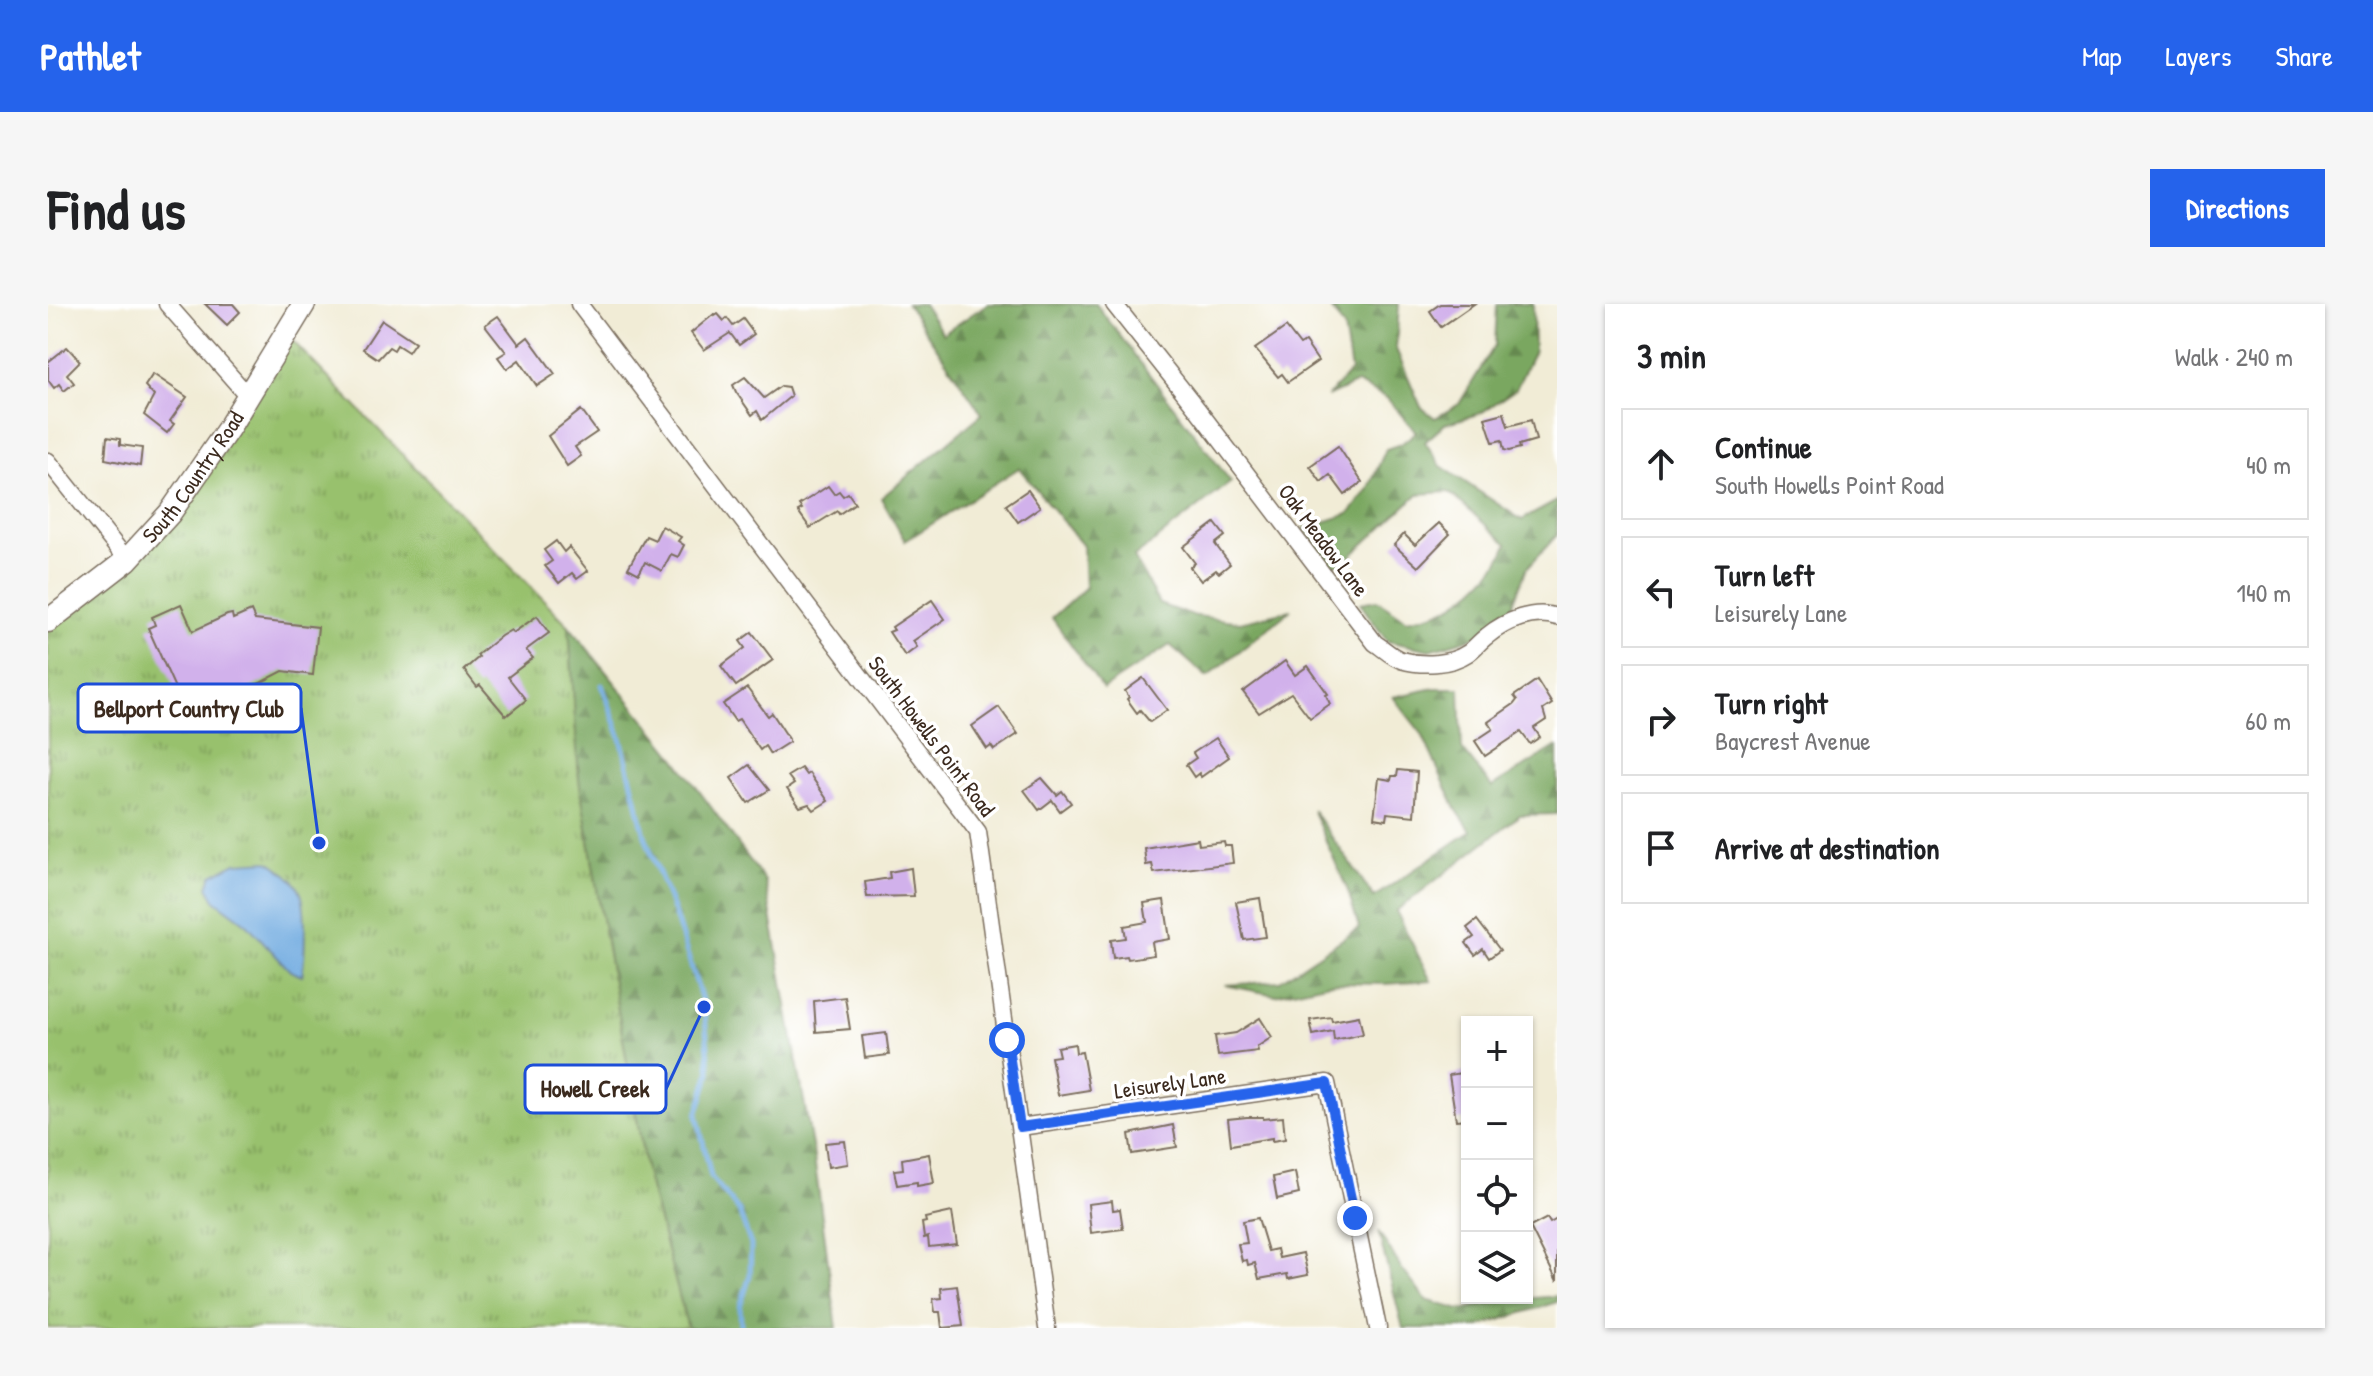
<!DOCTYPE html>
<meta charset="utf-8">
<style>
body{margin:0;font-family:"Patrick Hand",sans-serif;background:#f6f6f6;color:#202124}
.controls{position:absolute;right:24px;bottom:24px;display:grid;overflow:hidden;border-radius:0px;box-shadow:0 2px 6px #0004}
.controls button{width:72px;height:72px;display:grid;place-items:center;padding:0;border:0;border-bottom:2px solid #e0e0e0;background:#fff;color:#202124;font:40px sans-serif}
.stop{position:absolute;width:24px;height:24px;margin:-18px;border:6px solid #2563eb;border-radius:50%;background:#fff}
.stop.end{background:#2563eb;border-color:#fff;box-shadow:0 2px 8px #0008}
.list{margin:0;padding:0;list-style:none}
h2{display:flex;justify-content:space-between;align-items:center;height:104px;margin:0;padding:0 32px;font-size:34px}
h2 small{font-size:26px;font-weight:400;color:#757577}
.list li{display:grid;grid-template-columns:52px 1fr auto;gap:24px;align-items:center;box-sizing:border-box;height:112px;margin:0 16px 16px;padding:0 16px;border:2px solid #e0e0e0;border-radius:0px}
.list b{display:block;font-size:30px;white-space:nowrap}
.list p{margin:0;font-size:26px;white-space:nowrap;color:#757577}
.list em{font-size:26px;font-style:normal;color:#757577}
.icon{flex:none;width:44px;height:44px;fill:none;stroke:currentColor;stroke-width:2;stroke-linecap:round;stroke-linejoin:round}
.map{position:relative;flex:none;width:1509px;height:1024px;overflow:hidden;border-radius:0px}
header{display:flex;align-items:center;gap:48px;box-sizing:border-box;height:112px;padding:0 40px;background:#2563eb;color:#fff}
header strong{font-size:38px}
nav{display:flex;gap:44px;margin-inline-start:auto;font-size:28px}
.intro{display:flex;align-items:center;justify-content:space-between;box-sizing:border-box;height:192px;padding:0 48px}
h1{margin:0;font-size:56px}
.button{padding:20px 36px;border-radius:0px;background:#2563eb;color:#fff;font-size:28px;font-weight:700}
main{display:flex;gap:48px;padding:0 48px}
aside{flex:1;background:#fff;border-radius:0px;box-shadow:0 2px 6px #0004}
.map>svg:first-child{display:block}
.grass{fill:url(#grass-tufts);stroke:#6a7646;stroke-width:2}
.forest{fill:url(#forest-firs);stroke:#5a683f;stroke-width:2}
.water{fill:#70aae0;stroke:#566a7f;stroke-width:2}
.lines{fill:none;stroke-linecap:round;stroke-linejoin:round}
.stream{stroke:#70aae0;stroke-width:5}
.building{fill:#d1b1eb}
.minor-casing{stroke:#7b6e5e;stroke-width:19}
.major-casing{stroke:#7b6e5e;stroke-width:25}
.minor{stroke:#fff;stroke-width:16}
.major{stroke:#fff;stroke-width:22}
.route{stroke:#2563eb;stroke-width:10}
.labels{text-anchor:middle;stroke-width:7;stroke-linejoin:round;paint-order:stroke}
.street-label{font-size:22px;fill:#3b2a1e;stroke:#fff}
.leader{fill:none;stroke:#1d4ed8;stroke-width:3}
.callout-dot{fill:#1d4ed8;stroke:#fff;stroke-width:3}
.callout{fill:#fff;stroke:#1d4ed8;stroke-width:3}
.callout-label{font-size:24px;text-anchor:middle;font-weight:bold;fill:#3b2a1e}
</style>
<header>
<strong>Pathlet</strong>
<nav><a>Map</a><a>Layers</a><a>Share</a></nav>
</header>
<div class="intro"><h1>Find us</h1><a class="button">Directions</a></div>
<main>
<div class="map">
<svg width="1509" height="1024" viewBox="0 0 1509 1024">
<defs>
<pattern id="grass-tufts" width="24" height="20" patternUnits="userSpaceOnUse" patternTransform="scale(2)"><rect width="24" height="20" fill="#98c16d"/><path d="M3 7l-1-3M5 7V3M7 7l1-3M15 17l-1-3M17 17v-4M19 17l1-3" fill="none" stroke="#7d9d59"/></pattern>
<pattern id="forest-firs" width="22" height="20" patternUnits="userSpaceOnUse" patternTransform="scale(2)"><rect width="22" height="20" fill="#7aa760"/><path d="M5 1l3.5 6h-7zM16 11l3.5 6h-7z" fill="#65884f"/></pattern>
</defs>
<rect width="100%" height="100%" fill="#fff"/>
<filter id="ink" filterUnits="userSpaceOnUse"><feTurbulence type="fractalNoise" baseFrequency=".0125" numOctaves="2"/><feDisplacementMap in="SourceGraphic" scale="16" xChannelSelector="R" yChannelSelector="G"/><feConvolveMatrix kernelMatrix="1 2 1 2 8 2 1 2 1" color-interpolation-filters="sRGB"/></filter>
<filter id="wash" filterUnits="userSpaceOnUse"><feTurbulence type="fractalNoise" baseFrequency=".006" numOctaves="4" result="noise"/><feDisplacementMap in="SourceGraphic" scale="32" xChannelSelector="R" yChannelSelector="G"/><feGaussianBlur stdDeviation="1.8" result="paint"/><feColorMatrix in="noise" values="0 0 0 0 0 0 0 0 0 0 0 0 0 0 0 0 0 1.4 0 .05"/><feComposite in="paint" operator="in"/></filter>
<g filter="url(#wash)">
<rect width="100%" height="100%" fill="#f1ecd6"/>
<!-- grass -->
<polygon class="grass" points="237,29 521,322 531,475 552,603 599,872 640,1024 0,1024 0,317 79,256"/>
<!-- forest -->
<g class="forest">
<polygon points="859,0 875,0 895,30 939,0 1048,0 1183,178 1086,253 1111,300 1142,311 1192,318 1243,306 1159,373 1122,341 1055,385 1004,314 1037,284 1035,242 971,164 857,237 833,194 934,110"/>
<path d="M1280,0h71l-3,45 25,58 14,11 24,-14 36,-59 2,-41h36l1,47 -18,38 -35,24 -36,11 -20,18 16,24 81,54 35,-19v34l-30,33 -15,38 -34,30 -48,14 -43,-9 -27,-38 17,-3 30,20c12,-3 27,-5 38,-11 24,-12 53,-39 62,-65l-58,-52 -31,2 -70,65 -16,8 -28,-39 45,-14 19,-24 18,-41 15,-5 15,-12 -29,-34 -30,-15 -30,14 24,-26 -7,-43z"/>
<polygon points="521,322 622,447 717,577 766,853 789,1024 640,1024 599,872 552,603 531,475"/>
<polygon points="1387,384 1412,384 1414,445 1444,483 1509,442 1509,510 1472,511 1348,607 1383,677 1336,680 1282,679 1227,691 1177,681 1232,677 1311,624 1300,587 1264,505 1326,593 1423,527 1408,505 1374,430 1345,393"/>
<polygon points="1330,927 1354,965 1378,996 1412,1006 1462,996 1509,992 1509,998 1427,1024 1355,1024"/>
</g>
<!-- water -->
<path class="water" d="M221,557c11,8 27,18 32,32 6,17 4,65 1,83l-12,-5 -43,-47 -31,-23 -8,-14 4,-12 24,-12z"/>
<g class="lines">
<!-- stream -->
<polyline class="stream" points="554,381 573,434 597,532 626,608 656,703 662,768 649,811 663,873 691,907 703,941 702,972 692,1003 693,1024"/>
</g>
<g id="blocks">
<!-- building -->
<g class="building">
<polygon points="157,0 185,0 192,8 179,21"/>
<polygon points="1392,0 1426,0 1393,23 1382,7"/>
<polygon points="666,10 667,12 670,10 676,17 679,14 685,22 695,15 706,30 691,41 682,29 656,46 643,29"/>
<polygon points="450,12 471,40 480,33 507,70 489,82 471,56 459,65 450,53 458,48 437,21"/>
<polygon points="334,16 367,38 360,48 349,41 346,46 341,43 330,55 315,45"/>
<polygon points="1238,23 1252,41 1257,38 1270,57 1240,78 1234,70 1230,73 1207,45"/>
<polygon points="19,43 32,57 19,70 26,79 16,87 11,80 6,84 0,76 0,58"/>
<polygon points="105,70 139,93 122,117 126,120 119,129 96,111 106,92 97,82"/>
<polygon points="697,73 716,94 733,82 740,83 743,92 714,116 709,107 704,111 688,88 685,81"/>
<polygon points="533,106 549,128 527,143 533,152 519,162 500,132"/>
<polygon points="1456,109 1460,122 1483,116 1488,136 1471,141 1472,144 1461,147 1456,146 1454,136 1445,138 1437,114"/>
<polygon points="59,133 72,135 72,141 94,144 92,162 57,155"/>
<polygon points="1290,142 1314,178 1297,191 1282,171 1273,178 1262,162"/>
<polygon points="780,182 786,190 791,187 795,192 800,189 807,199 791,210 789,207 762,224 750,207 754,205 751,201"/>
<polygon points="980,186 992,203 970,218 958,201"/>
<polygon points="1167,219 1177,232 1167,240 1182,260 1171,269 1168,266 1153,277 1142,263 1147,259 1135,243"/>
<polygon points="1391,219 1402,230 1370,263 1346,241 1356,230 1367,241"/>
<polygon points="614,222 633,233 630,237 636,241 630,253 623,250 614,267 597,258 591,270 580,264 598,232 607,236"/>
<polygon points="508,237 516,248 521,243 540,267 529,275 524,269 511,279 497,262 504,257 496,246"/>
<polygon points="884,296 897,315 865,337 869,343 857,352 841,328 846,326 844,323"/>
<polygon points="133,300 145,327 179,311 184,310 185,315 203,307 207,316 270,323 265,371 235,367 195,388 197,392 185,397 182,392 139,411 100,324 107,321 104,313"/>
<polygon points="489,312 501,329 478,346 485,354 460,373 478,396 458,412 432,381 429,383 416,366 431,353 429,351 453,332 463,326 465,329"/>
<polygon points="704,328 725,356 688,382 673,362 697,344 692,337"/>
<polygon points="1237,357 1247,371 1260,362 1280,390 1278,391 1282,400 1262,414 1243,389 1211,409 1195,388"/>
<polygon points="1095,374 1119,406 1102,418 1092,406 1089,409 1079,395 1081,393 1077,387"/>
<polygon points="1489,376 1504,400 1495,406 1498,416 1486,424 1492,433 1482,440 1473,428 1437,452 1427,437 1445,425 1440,418 1466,400 1469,396 1466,392"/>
<polygon points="699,384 720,412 724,409 741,435 741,438 722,450 717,442 712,446 691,415 687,417 675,400"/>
<polygon points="951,403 970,430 946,446 943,442 939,445 924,422"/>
<polygon points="1168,434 1181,453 1153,473 1151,469 1146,473 1138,461 1148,454 1145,449"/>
<polygon points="701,461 721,486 700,499 683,474"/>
<polygon points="753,464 758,471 761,469 780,497 766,506 761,500 752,503 739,485 746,480 740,472"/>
<polygon points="1350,466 1369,468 1366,512 1339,509 1338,516 1326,514 1331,474 1343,476 1344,472 1349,472"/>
<polygon points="994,474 1009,491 1014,487 1023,499 1012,507 1004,496 991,506 976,486"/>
<polygon points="1150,535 1151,541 1176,538 1177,542 1183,542 1185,559 1106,569 1104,560 1098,561 1096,544"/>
<polygon points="863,564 866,592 819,593 817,578 842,574 841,568"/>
<polygon points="1212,594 1218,633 1196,636 1188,598"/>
<polygon points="1116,596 1122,635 1104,638 1106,651 1080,655 1079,652 1065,654 1063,636 1078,634 1076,622 1099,618 1096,599"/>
<polygon points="1429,616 1452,646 1441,654 1435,645 1427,651 1418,639 1426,633 1419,624"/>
<polygon points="797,693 802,725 768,728 766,697"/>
<polygon points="1311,712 1315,730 1286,736 1285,727 1265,731 1262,716 1283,713 1284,717"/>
<polygon points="1212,714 1224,733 1209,743 1210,747 1170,752 1167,732 1188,729"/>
<polygon points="838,729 841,751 817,754 814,732"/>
<polygon points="1027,740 1028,749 1034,748 1041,786 1010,791 1003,753 1011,752 1009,743"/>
<polygon points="1419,768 1419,815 1408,816 1401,771"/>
<polygon points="1199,813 1215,813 1215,815 1235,813 1237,835 1224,837 1224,834 1183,841 1180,815"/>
<polygon points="1125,821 1129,843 1084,850 1081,830"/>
<polygon points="797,837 800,860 780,863 777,839"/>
<polygon points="881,850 886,879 869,882 869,878 849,881 846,866 855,865 854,855"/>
<polygon points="1247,868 1251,890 1229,895 1225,873"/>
<polygon points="1064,897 1065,906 1072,905 1075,925 1043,929 1040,900"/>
<polygon points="904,908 909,940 881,943 880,933 876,934 874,919 878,918 877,914"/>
<polygon points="1210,914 1220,947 1229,945 1231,954 1255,949 1260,971 1240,975 1239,970 1211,975 1207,959 1200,961 1199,956 1194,957 1190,940 1199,939 1195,917"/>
<polygon points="1499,914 1502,919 1509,915 1509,977 1482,923"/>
<polygon points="909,982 915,1022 894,1024 892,1008 887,1008 885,995 894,994 893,984"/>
</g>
</g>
</g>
<g filter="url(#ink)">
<use href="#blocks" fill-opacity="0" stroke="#7b6e5e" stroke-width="2"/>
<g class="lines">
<defs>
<g id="minor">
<polyline points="119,0 200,92"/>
<polyline points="531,0 930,528 999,1024"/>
<path d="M1066,0l84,106 177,233c8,5 17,14 26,17 21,6 49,5 67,-7 7,-5 12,-12 19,-17 18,-15 47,-27 70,-19"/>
<polyline points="0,157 79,256"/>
<polyline points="972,823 1279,779 1330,1024"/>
</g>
<g id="major">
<path id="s1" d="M0,317l79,-61 43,-47 58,-84 76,-125"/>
</g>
</defs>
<!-- minor casing -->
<use href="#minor" class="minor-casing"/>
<!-- major casing -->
<use href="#major" class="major-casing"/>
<!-- minor -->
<use href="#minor" class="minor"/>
<!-- major -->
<use href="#major" class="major"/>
</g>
</g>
<g class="lines" filter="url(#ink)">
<!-- route -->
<polyline class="route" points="959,736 972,823 1279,779 1307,914"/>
</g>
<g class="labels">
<!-- street labels -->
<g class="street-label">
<text dy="8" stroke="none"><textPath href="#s1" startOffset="206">South Country Road</textPath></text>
<text transform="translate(1276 236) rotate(53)" y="8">Oak Meadow Lane</text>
<text transform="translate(884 432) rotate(53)" y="8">South Howells Point Road</text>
<text transform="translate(1122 779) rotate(-8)" y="8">Leisurely Lane</text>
</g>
</g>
<!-- callouts -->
<path class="leader" d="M271 539L253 404M656 703L618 785"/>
<g class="callout-dot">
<circle cx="271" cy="539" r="8"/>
<circle cx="656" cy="703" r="8"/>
</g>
<g class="callout">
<rect x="30" y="380" width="223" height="48" rx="8"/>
<rect x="477" y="761" width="141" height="48" rx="8"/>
</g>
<g class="callout-label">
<text x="141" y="413">Bellport Country Club</text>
<text x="547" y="793">Howell Creek</text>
</g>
</svg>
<div class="controls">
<button>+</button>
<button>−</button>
<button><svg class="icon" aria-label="locate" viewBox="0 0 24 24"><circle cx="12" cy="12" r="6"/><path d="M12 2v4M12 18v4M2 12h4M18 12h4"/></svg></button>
<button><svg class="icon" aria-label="layers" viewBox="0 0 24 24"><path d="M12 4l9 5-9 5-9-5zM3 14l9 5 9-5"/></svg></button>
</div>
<div class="stop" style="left:959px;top:736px"></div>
<div class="stop end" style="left:1307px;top:914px"></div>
</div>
<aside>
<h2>3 min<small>Walk · 240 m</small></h2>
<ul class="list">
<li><svg class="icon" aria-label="ahead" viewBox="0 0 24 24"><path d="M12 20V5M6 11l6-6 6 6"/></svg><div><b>Continue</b><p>South Howells Point Road</p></div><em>40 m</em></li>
<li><svg class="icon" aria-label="left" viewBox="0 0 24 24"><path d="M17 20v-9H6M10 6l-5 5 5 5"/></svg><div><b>Turn left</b><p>Leisurely Lane</p></div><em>140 m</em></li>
<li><svg class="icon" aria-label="right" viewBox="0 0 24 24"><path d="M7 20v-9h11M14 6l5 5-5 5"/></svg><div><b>Turn right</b><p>Baycrest Avenue</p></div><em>60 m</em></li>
<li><svg class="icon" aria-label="arrive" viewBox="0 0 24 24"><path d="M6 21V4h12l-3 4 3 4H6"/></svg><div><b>Arrive at destination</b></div></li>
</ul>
</aside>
</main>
